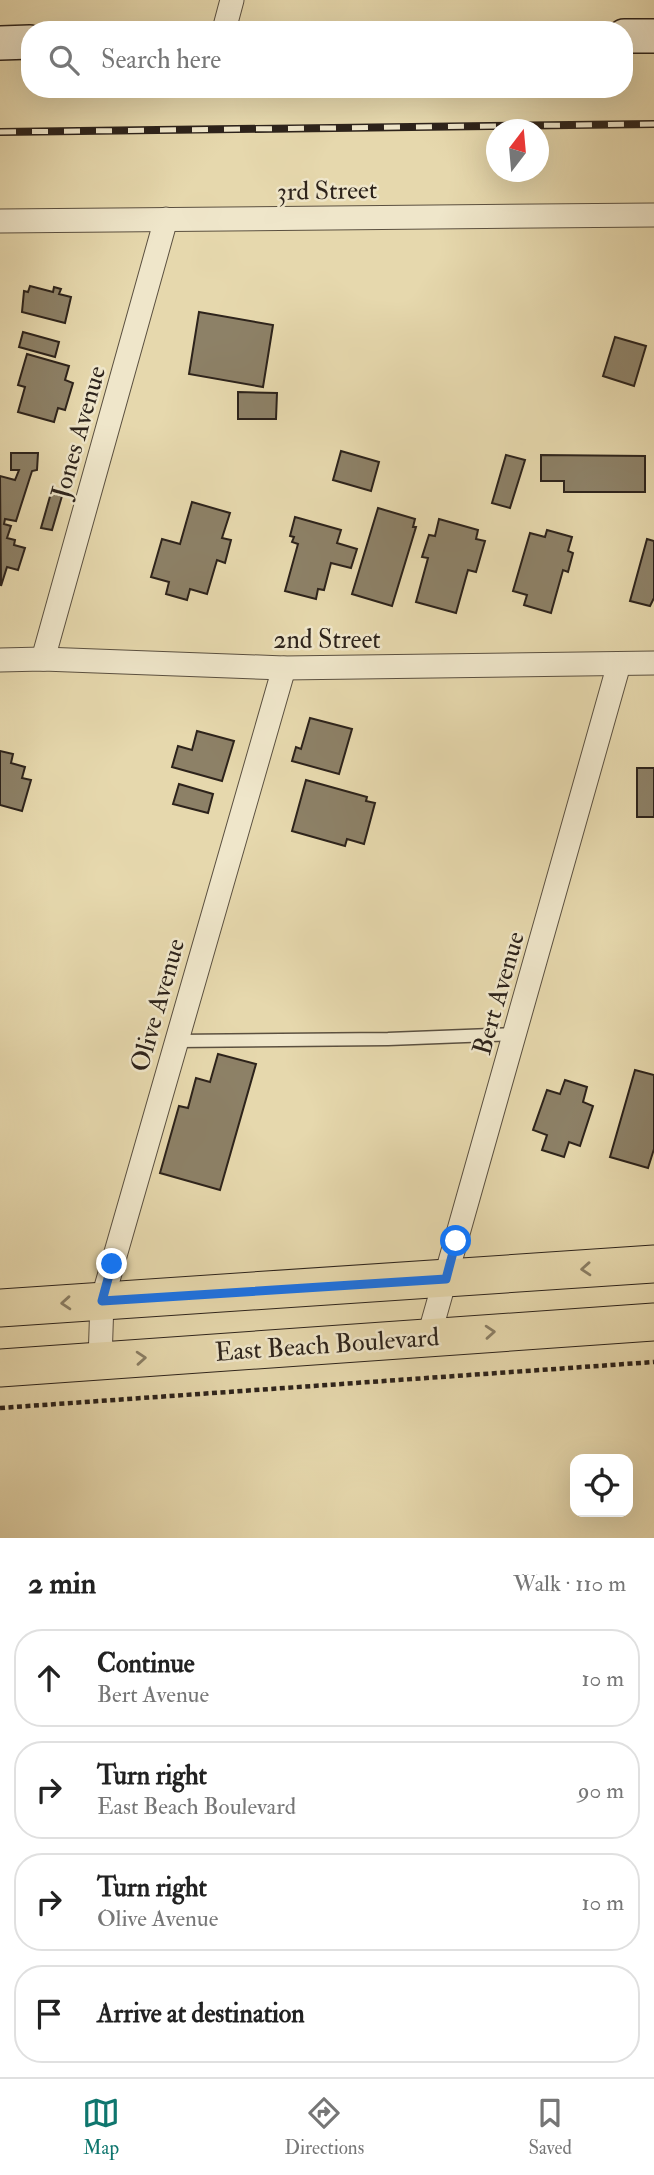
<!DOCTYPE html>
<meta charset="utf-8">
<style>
body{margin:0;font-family:"IM FELL Double Pica",serif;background:#f6f6f6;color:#222}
.controls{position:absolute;right:21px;bottom:21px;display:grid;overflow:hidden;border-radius:14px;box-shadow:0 7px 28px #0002}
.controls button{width:63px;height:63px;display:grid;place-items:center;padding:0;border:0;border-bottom:2px solid #e0e0e0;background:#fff;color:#222;font:35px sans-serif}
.compass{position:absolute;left:486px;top:119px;width:63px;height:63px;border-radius:50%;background:#fff;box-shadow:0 7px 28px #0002;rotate:16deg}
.stop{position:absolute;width:21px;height:21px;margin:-16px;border:5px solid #1a73e8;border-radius:50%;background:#fff}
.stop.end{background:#1a73e8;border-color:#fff;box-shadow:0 2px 7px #0008}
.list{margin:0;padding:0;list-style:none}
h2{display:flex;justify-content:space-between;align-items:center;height:91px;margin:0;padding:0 28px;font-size:30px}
h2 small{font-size:23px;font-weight:400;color:#767676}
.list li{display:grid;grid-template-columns:46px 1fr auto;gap:21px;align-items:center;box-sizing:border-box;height:98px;margin:0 14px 14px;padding:0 14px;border:2px solid #e0e0e0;border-radius:28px}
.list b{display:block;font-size:26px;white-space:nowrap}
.list p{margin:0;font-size:23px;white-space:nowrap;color:#767676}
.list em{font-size:23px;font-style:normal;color:#767676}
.icon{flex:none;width:38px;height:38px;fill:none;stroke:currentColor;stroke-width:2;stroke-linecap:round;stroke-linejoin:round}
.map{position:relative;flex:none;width:654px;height:1538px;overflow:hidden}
.search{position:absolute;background:#fff;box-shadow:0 7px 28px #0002;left:21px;right:21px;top:21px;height:77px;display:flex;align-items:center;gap:18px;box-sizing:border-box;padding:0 24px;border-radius:28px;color:#767676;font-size:26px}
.sheet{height:539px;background:#fff}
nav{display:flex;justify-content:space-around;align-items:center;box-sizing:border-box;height:98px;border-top:2px solid #e0e0e0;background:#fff;font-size:19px;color:#767676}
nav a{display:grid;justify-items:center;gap:4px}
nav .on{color:#0f766e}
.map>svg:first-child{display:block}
.building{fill:#8d8167;stroke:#2d231b;stroke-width:2}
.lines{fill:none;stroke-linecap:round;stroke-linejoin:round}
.lane-casing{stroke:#5b5040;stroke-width:15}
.street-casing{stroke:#5b5040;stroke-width:25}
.secondary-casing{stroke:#2d231b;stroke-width:36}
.primary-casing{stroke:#2d231b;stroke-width:39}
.path{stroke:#2d231b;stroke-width:4.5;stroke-dasharray:5 3.5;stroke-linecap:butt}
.lane{stroke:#efe6ca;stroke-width:12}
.street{stroke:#efe6ca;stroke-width:23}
.secondary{stroke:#efe6ca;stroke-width:33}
.primary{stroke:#e6d8ad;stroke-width:37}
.rail-casing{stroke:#2d231b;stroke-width:8}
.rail{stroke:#efe6ca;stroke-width:5;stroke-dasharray:16;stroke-linecap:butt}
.oneway{stroke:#8a7e64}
.route{stroke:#1a73e8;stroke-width:9}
.labels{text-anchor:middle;stroke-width:5;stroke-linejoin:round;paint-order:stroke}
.street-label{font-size:26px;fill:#2d231b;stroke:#efe6ca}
</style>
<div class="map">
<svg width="654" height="1538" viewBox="0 0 654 1538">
<rect width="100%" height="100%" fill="#e6d8ad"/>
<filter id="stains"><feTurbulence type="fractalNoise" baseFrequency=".00286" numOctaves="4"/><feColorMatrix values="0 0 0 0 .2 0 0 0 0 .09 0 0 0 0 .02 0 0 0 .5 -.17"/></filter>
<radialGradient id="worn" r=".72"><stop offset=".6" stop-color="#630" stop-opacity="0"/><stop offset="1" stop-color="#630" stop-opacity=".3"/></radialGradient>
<!-- building -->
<g class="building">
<polygon points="30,286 53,292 54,287 61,289 59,294 71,297 65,323 22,312 24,291 28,292"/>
<polygon points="199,312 273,325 263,387 189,374"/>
<polygon points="23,332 59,342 55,357 19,347"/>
<polygon points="615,337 646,346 634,386 603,376"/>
<polygon points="27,354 69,366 65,380 73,383 65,410 58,408 54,422 18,412 25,387 18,385"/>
<polygon points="238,392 277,393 276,419 238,419"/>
<polygon points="341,451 379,462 371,491 333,480"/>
<polygon points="11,453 38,453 37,470 32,471 16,521 5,519 4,524 11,526 7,538 15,540 14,545 25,548 18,570 7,567 1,586 0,476 15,480 19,470 11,470"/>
<polygon points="506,455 525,460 510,508 492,503"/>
<polygon points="541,455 645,456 645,492 564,492 564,481 541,481"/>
<polygon points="51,493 62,496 52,530 41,528"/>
<polygon points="192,502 230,513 222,538 231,540 225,563 217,560 207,594 190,589 187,600 166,594 169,582 151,577 162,539 180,544"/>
<polygon points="378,508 415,519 413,527 416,527 392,606 352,594"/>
<polygon points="295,517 341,530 337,543 357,549 351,568 331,563 324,590 318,589 316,599 285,591 298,544 292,542 294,537 290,536"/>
<polygon points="439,519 478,530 476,539 485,541 476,572 468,570 456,613 416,602 428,558 422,557 429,535 435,536"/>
<polygon points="547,530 572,537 568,551 573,553 568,572 563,570 551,613 524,605 527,595 513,591 530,533 545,537"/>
<polygon points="647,539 654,541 654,598 650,606 630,601"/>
<polygon points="310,718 352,729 339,774 292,761 296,747 301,749"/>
<polygon points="197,731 234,741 222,781 172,767 178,746 192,750"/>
<polygon points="0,751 13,754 11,763 25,767 22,778 31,780 22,811 0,805"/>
<rect x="637" y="768" width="17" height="49"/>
<polygon points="306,780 367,797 366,801 375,803 364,844 347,839 345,846 292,831"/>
<polygon points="179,784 213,794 208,813 173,804"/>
<polygon points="218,1054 256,1064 220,1190 160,1173 179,1106 188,1108 196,1078 210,1082"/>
<polygon points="635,1070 654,1075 654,1149 648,1168 610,1157"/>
<polygon points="565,1080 587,1087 583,1102 593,1106 580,1146 569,1142 564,1157 542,1150 547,1135 533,1130 547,1090 560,1094"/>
</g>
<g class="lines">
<defs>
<polyline id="lane" points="175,1041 388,1039 515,1034"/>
<g id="street">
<polyline points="224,30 232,0"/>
<polyline points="0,221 654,215"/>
<polyline points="43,659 166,219"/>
<polyline points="0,660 43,659 284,668 654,663"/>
<polyline points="429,1336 619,664"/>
<polyline points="100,1361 102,1301 284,668"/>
</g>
<g id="secondary">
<polyline points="624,36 654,36"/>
<polyline points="0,43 30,42"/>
</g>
<g id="primary">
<polyline points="0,1308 654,1264"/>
<polyline points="0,1368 654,1322"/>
</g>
</defs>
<!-- lane casing -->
<use href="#lane" class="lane-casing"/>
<!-- street casing -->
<use href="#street" class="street-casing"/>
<!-- secondary casing -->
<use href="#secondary" class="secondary-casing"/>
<!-- primary casing -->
<use href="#primary" class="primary-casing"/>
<!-- path -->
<polyline class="path" points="0,1408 654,1362"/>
<!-- lane -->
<use href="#lane" class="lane"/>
<!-- street -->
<use href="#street" class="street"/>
<!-- secondary -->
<use href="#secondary" class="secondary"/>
<!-- primary -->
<use href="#primary" class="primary"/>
<defs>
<polyline id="rail" points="0,132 654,124"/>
</defs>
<!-- rail casing -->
<use href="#rail" class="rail-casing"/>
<!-- rail -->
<use href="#rail" class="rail"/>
</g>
<!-- one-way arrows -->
<defs><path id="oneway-chevron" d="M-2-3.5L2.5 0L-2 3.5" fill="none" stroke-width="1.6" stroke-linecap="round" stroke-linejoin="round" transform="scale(1.75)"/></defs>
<g class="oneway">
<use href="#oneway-chevron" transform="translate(586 1269) rotate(176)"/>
<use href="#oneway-chevron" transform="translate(66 1303) rotate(176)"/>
<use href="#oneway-chevron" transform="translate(490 1332) rotate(-4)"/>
<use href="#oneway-chevron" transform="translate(141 1358) rotate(-4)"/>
</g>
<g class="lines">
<!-- route -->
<polyline class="route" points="112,1264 102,1301 446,1279 456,1241"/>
</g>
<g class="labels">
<!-- street labels -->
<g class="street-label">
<text transform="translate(327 190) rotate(-1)" y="9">3rd Street</text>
<text transform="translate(78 432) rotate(-74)" y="9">Jones Avenue</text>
<text x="327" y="648">2nd Street</text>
<text transform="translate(498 993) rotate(-74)" y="9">Bert Avenue</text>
<text transform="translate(157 1005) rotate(-74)" y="9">Olive Avenue</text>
<text transform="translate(327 1344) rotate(-4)" y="9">East Beach Boulevard</text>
</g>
</g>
<rect width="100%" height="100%" filter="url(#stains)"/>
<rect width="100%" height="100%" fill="url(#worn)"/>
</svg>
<div class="controls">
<button><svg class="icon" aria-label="locate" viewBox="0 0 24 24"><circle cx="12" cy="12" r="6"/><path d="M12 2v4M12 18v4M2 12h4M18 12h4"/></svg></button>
</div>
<svg class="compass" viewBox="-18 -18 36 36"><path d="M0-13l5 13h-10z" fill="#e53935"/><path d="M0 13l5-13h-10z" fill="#767676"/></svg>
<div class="stop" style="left:456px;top:1241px"></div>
<div class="stop end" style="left:112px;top:1264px"></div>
<div class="search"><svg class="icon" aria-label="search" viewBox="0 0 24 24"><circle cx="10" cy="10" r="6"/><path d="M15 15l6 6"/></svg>Search here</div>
</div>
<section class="sheet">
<h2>2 min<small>Walk · 110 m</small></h2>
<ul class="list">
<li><svg class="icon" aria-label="ahead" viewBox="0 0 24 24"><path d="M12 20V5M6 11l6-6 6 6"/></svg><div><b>Continue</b><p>Bert Avenue</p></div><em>10 m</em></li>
<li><svg class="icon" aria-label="right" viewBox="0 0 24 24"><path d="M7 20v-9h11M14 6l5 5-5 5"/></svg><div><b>Turn right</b><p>East Beach Boulevard</p></div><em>90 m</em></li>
<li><svg class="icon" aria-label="right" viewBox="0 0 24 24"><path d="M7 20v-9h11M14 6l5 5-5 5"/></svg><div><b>Turn right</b><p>Olive Avenue</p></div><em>10 m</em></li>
<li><svg class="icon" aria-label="arrive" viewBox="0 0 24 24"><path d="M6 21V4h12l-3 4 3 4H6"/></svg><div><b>Arrive at destination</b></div></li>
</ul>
</section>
<nav>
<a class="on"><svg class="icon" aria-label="map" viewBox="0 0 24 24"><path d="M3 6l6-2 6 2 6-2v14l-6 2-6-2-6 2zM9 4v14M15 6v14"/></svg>Map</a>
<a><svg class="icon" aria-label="directions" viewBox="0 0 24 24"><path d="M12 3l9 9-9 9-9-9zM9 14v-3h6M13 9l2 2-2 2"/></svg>Directions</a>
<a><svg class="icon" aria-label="saved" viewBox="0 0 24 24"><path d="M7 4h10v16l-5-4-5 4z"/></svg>Saved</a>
</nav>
